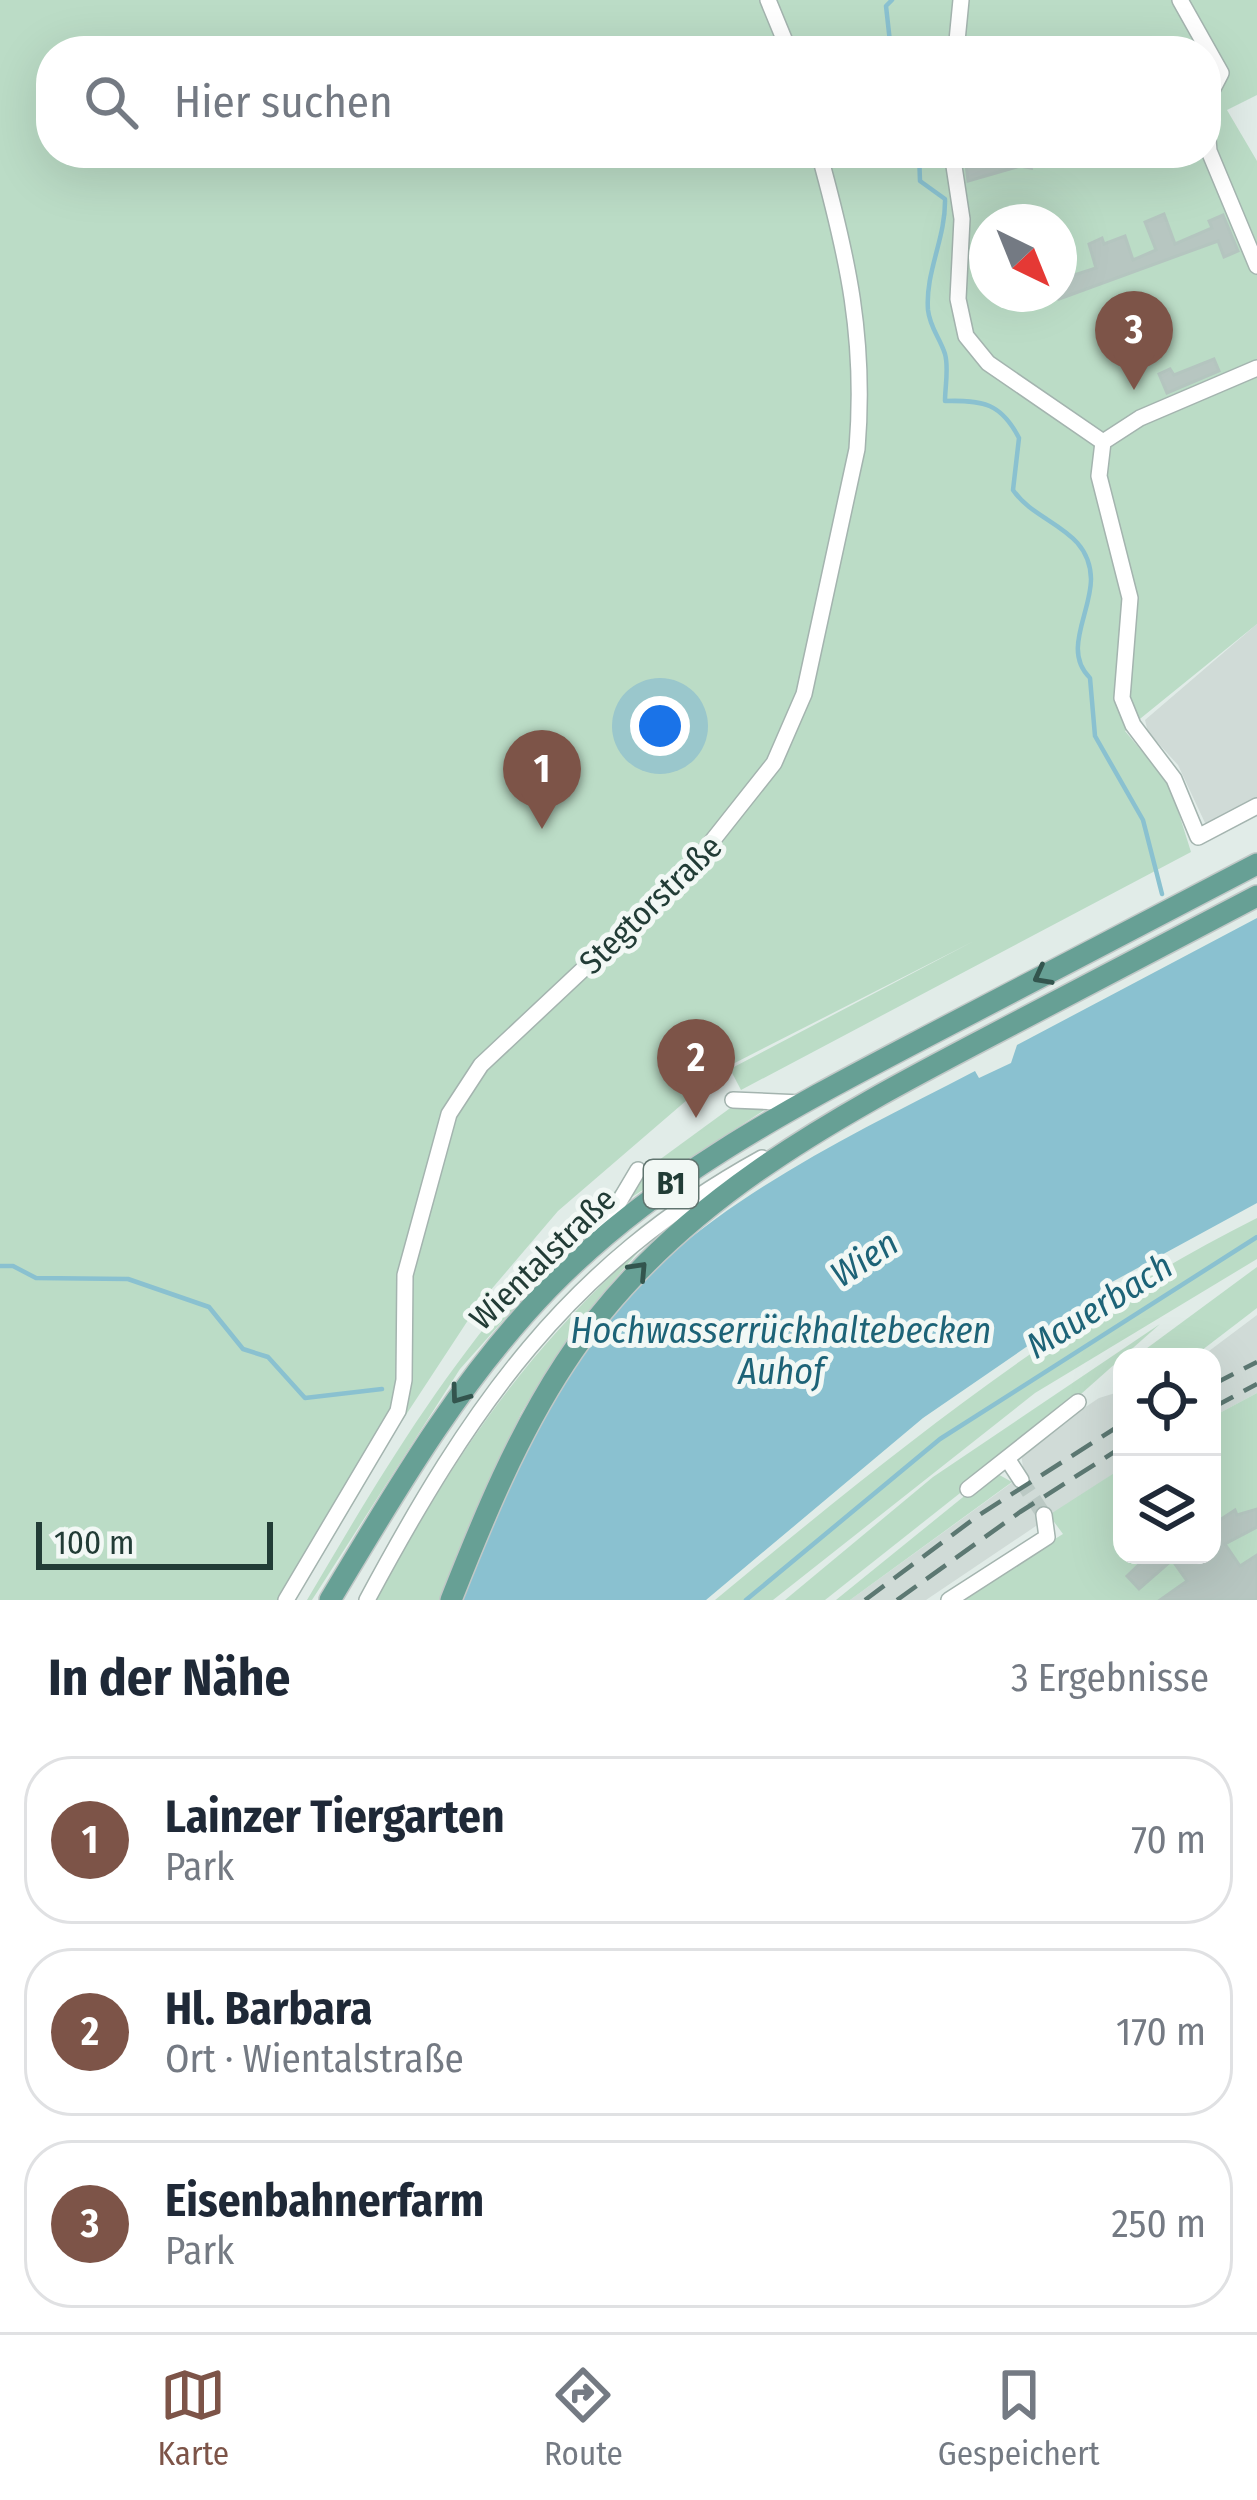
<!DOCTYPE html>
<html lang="de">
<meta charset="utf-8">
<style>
body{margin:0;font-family:"Fira Sans Condensed",sans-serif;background:#f6f6f7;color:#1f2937}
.controls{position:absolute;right:36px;bottom:36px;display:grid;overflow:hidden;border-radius:24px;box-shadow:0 12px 48px #0002}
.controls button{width:108px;height:108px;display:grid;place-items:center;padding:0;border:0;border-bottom:3px solid #e0e1e3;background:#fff;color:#1f2937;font:60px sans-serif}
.compass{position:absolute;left:969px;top:204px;width:108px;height:108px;border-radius:50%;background:#fff;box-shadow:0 12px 48px #0002;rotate:137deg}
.scale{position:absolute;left:36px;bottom:30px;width:237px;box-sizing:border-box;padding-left:12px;border:6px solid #223c36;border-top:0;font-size:33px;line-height:42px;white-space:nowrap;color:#223c36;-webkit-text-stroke:9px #f2f8f5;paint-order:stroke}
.you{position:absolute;left:660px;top:726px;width:42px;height:42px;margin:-30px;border:9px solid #fff;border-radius:50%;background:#1a73e8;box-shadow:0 0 0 18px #1a73e833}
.badge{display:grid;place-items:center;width:78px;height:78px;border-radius:50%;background:#7d5448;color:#fff;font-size:39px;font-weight:700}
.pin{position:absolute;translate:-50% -99px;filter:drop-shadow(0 3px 6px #0008)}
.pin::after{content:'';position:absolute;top:63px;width:42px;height:36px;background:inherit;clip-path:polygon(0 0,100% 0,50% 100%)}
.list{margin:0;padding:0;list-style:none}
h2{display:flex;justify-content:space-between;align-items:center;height:156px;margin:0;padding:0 48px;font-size:51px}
h2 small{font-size:39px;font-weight:400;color:#747a83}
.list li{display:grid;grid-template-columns:78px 1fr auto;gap:36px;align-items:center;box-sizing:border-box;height:168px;margin:0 24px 24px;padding:0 24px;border:3px solid #e0e1e3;border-radius:48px}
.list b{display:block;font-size:45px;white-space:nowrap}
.list p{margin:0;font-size:39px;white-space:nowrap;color:#747a83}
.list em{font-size:39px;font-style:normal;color:#747a83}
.icon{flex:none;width:66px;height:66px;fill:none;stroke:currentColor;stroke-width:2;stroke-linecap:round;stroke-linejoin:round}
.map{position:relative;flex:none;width:1257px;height:1600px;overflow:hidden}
.search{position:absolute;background:#fff;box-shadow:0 12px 48px #0002;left:36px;right:36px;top:36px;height:132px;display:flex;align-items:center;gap:30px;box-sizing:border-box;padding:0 42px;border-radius:48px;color:#747a83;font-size:45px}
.sheet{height:732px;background:#fff}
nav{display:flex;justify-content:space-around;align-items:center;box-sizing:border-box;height:168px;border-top:3px solid #e0e1e3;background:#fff;font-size:33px;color:#747a83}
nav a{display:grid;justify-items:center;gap:6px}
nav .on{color:#7d5448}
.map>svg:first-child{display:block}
.built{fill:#d0dbd7}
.green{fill:#bbdcc6;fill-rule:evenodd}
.water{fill:#8ac1d0}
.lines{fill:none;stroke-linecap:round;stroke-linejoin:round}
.stream{stroke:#8ac1d0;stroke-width:4.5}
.building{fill:#b7c6c1;stroke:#b4c5bf;stroke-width:3}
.minor-tunnel{stroke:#bbc9c4;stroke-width:15;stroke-dasharray:15 8;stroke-linecap:butt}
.minor-casing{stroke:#a4b4af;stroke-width:18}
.major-casing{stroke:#c1c8c7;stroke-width:24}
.minor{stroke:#fff;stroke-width:15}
.major{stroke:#67a095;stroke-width:21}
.rail{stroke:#5c7872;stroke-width:4.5;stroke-dasharray:24 12;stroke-linecap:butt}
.oneway{stroke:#33554e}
.labels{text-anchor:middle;stroke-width:10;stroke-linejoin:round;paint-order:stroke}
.shield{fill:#f2f8f5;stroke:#60746f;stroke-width:3}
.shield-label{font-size:30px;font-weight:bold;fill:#223c36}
.street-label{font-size:33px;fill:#223c36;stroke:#f2f8f5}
.water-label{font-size:36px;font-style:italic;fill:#1d6377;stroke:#f2f8f5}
</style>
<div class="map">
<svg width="1257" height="1600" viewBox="0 0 1257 1600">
<rect width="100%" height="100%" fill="#e1ece8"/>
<!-- built -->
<g class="built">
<polygon points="1257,624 1257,798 1206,825 1178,765 1148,732 1145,720"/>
<polygon points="1257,1315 1257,1393 1212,1417 1212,1357 1201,1357"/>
<polygon points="1122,1391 1122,1468 926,1600 850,1600 1024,1474 1021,1454 1051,1430 1099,1398"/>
</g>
<!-- green -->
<g class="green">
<path d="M0,0h1257v95l-30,15 30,51v463l-132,107 45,54 21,67 -450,238 -11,-21 244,-128 -251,128 -165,142 -80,94 -101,154 -83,141h-294zM51,51h1155v102h-1155zM987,222h72v72h-72z"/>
<polygon points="733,1106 769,1107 629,1199 640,1174"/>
<path d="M626,1182l-166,187 -148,231h-5c90,-153 180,-305 319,-418z"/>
<path d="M1257,1218v41l-222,134 -262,207h-58c172,-142 342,-282 542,-382z"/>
<path d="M644,1245l-67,79 -56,89 -80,187h-65c78,-143 145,-245 268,-355z"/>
<polygon points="1257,1267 1257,1308 1193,1357 1135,1357"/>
<polygon points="1160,1324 1046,1425 825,1600 785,1600 933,1477"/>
<polygon points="1257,1393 1257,1554 1240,1566 1229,1552 1160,1600 955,1600 1063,1534 1049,1515 1122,1468 1122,1555 1212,1555 1212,1417"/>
<polygon points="994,1472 1012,1482 850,1600 836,1600"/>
</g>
<!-- water -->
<path class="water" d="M1257,918v285l-156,85 -5,11 -173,119 -217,182h-243c42,-124 105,-256 206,-344 90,-78 200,-130 306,-185l4,7 32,-15 6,-18z"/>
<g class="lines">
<!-- stream -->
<g class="stream">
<polyline points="891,51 886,6 892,0"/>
<path d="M919,153l1,28 25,18c1,39 -20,73 -17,111 2,18 12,28 17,44 4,14 0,33 0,47 38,-1 56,2 74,37l-6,52c23,34 77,38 78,89 0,34 -29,72 -1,99l5,58 48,84 19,74"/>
<polyline points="0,1266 13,1266 36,1278 128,1279 209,1307 243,1349 268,1357 305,1398 382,1389"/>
<polyline points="746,1600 940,1439 1257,1237"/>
</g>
</g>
<!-- building -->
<g class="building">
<polygon points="999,153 1026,153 1031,168 1020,166 968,181 966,164"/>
<polygon points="1164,214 1175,244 1212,228 1209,221 1223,215 1238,251 1224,257 1218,241 1059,299 1059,247 1071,276 1096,268 1089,244 1102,238 1104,244 1125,236 1133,260 1156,250 1145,222"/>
<polygon points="1214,359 1219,371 1167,393 1159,374 1170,369 1174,375"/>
<polygon points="1257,1509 1257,1527 1225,1544 1240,1566 1257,1555 1257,1600 1160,1600 1187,1581 1172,1560 1139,1589 1127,1576 1149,1555 1212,1555 1212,1525 1235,1510 1237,1515"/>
</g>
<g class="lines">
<!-- minor-tunnel -->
<polyline class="minor-tunnel" points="1021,1480 1044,1515"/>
<defs>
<g id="minor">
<polyline points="768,0 789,51"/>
<polyline points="1180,0 1221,73 1206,102"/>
<polyline points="956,51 961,0"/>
<polyline points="1206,116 1209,151 1257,266"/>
<polyline points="952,153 962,219 958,299 966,336 988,363 1103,442"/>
<polyline points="1257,368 1140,418 1103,442 1099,476 1130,598 1122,698 1133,725 1174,779 1198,837 1257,806"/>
<polyline points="733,1100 801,1103"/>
<polyline points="597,1239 638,1170"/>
<polyline points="1008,1460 1021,1480"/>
<polyline points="968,1489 1078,1402"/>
<path d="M286,1600l112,-189 6,-31 1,-105 44,-161 32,-49 209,-196 84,-106 30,-69 53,-245c9,-110 -9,-191 -38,-296"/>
<path d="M367,1600c103,-192 199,-334 395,-442"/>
<polyline points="949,1600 1047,1537 1044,1515"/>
</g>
<g id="major">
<path d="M330,1600c66,-110 129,-219 219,-312 108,-111 242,-180 377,-251 111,-58 221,-116 331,-173"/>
<path d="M451,1600c32,-81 66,-164 114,-237 102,-157 265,-243 427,-328 88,-46 177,-93 265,-139"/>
</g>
</defs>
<!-- minor casing -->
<use href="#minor" class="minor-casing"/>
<!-- major casing -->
<use href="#major" class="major-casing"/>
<!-- minor -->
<use href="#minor" class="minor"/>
<!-- major -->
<use href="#major" class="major"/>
<!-- rail -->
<g class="rail">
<polyline points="1212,1385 1257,1362"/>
<polyline points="1212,1408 1257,1384"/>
<polyline points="865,1600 979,1515 1122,1424"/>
<polyline points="897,1600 1020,1512 1122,1447"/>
</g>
</g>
<!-- one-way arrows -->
<defs><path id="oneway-chevron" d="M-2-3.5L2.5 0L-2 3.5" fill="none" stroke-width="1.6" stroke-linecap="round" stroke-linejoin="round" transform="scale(3)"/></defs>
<g class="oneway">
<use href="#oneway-chevron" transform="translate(1042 976) rotate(152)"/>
<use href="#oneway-chevron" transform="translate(639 1270) rotate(-47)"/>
<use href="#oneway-chevron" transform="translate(459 1395) rotate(126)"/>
</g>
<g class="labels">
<!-- shield labels -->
<rect class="shield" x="644" y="1160" width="54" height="48" rx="9"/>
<g class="shield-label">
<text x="671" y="1194">B1</text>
</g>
<!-- street labels -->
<g class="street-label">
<text transform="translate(650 904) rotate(-44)" y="12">Stegtorstraße</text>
<text transform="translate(542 1258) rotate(-44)" y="12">Wientalstraße</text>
</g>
<!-- water labels -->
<g class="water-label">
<text transform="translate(864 1258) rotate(-33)" y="13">Wien</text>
<text transform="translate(1099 1305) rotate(-32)" y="13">Mauerbach</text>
<text x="781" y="1343">Hochwasserrückhaltebecken<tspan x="781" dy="41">Auhof</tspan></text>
</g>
</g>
</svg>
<div class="controls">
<button><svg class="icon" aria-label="locate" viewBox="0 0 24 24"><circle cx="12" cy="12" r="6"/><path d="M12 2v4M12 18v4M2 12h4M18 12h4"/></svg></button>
<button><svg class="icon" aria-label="layers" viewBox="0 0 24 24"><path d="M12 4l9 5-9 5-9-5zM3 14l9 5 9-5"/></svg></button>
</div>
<svg class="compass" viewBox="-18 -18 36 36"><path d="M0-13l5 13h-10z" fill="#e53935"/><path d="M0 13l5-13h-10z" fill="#747a83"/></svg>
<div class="scale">100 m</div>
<div class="you"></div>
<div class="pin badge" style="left:542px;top:829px">1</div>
<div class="pin badge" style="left:696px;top:1118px">2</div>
<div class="pin badge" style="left:1134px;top:390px">3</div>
<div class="search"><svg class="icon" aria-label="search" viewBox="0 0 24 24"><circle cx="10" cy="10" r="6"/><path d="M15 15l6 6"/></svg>Hier suchen</div>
</div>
<section class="sheet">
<h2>In der Nähe<small>3 Ergebnisse</small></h2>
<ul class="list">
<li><span class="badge">1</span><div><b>Lainzer Tiergarten</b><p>Park</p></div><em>70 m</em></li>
<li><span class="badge">2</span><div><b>Hl. Barbara</b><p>Ort · Wientalstraße</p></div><em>170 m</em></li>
<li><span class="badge">3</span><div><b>Eisenbahnerfarm</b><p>Park</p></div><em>250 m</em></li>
</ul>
</section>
<nav>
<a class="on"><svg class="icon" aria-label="map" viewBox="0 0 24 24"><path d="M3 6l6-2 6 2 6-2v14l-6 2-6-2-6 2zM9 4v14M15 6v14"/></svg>Karte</a>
<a><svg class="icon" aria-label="directions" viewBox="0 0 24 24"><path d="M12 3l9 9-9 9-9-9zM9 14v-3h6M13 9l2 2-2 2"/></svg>Route</a>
<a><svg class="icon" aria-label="saved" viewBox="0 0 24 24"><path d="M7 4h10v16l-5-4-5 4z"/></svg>Gespeichert</a>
</nav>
